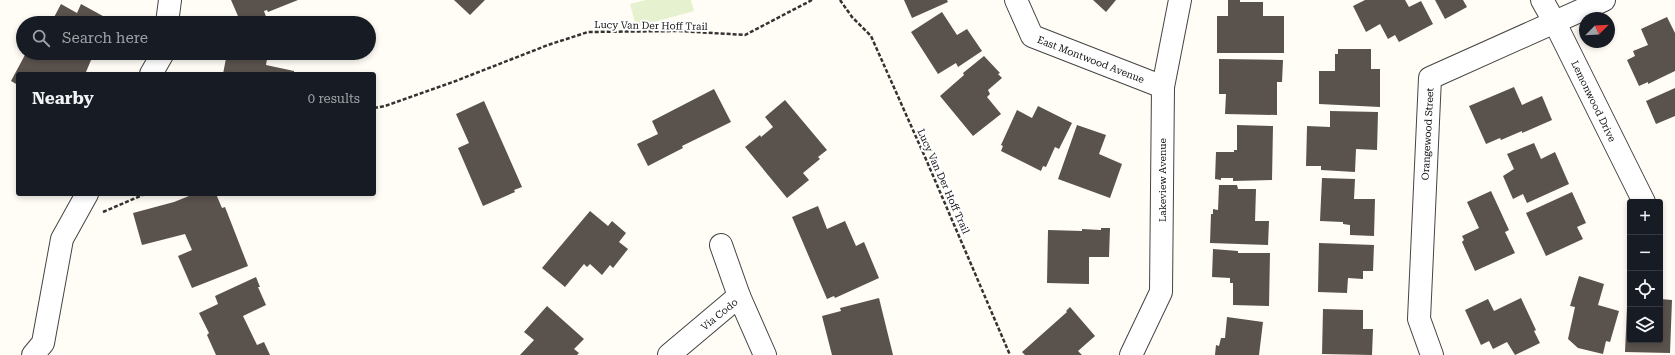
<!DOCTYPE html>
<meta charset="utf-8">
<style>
body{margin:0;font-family:"Roboto Serif",serif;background:#242831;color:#f1f3f6}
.controls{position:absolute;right:12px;bottom:12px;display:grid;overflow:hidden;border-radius:4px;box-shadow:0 2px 6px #0003}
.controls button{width:36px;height:36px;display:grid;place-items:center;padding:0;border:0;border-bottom:1px solid #363941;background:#171b24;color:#f1f3f6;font:20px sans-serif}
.compass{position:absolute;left:1579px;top:12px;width:36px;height:36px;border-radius:50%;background:#171b24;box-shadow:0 2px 6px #0003;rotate:66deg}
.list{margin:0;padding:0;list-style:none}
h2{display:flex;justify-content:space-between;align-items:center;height:52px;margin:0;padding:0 16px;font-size:17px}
h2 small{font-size:13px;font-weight:400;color:#9ea1a6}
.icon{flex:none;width:22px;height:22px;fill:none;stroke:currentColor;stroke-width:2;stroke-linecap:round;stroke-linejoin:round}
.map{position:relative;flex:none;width:1675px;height:355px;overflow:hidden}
.search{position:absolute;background:#171b24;box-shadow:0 2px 6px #0003;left:16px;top:16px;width:360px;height:44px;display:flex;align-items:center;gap:10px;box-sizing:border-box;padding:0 14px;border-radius:22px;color:#9ea1a6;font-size:15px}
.panel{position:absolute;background:#171b24;box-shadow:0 2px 6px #0003;left:16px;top:72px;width:360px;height:124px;border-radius:4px}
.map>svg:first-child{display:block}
.pitch{fill:#e6f2cf}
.building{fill:#5a524d}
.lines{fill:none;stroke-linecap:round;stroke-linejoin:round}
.minor-casing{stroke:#444;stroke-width:24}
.path{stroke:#333;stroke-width:2.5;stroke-dasharray:4 2;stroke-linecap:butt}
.minor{stroke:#fff;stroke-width:22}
.labels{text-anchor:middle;stroke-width:4;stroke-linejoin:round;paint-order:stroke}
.street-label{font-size:10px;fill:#111;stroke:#fff}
</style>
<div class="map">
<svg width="1675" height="355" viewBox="0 0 1675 355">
<rect width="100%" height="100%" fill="#fffdf5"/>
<!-- pitch -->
<polygon class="pitch" points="646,0 691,0 694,11 636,27 630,4"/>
<!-- building -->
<g class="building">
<polygon points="231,0 298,0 268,12 267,10 264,11 268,22 265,23 241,23"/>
<polygon points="454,0 485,0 470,15"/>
<polygon points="904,0 947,0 948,2 912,18"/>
<polygon points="1093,0 1116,0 1106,12"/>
<polygon points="1228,0 1240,0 1240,2 1263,2 1263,16 1284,16 1284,53 1217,53 1217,16 1228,16"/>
<polygon points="1365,0 1405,0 1409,7 1421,1 1433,24 1399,42 1395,35 1388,39 1380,24 1366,32 1353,6"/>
<polygon points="1435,0 1463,0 1467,7 1445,19"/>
<polygon points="61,4 77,13 81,4 112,21 110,23 51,23"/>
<polygon points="942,12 957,35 967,29 982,51 958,67 956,63 938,74 911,32"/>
<polygon points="1667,17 1675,33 1675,71 1648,84 1648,82 1639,86 1627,60 1635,56 1633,51 1648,45 1641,29"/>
<polygon points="1338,49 1371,49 1371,69 1380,69 1380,107 1319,104 1319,71 1335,71 1335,54 1338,54"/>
<polygon points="26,53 94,53 86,72 91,74 18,74 18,85 11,81"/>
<polygon points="227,53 268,53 266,65 294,71 294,74 223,74"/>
<polygon points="984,56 1000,73 998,74 1002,78 988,90 990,94 987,97 1001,114 973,136 940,96 964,75 963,73"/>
<polygon points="1219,59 1283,60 1282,82 1277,82 1277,115 1225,114 1226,94 1219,94"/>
<polygon points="1514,87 1522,105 1542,96 1552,120 1522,133 1522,131 1501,140 1500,138 1486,144 1469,106"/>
<polygon points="1675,88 1675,116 1656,124 1646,101"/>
<polygon points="714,89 731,122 682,146 683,148 648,166 637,144 658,134 652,121"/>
<polygon points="785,100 827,150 818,157 820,159 803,173 809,180 787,198 745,147 760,135 761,137 773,127 765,117"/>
<polygon points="484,101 522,187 514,190 515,192 483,206 458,148 469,143 456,114"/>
<polygon points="1038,106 1072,123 1059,149 1055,147 1046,167 1043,166 1041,171 1001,151 1003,146 1001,145 1017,110 1032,118"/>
<polygon points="1330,111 1378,112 1377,150 1356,149 1355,172 1321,170 1321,166 1306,166 1307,126 1330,127"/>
<polygon points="1077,125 1106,135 1099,154 1122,164 1110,198 1058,179"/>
<polygon points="1237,125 1273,126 1272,180 1233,181 1233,178 1221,178 1221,180 1215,179 1216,152 1234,152 1234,150 1237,150"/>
<polygon points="1534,143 1541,159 1555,152 1569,184 1527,203 1523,194 1513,199 1503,176 1514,169 1507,154"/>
<polygon points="1322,178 1355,179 1354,199 1375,199 1374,236 1350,235 1350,225 1343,224 1343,222 1320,221"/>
<polygon points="1219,185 1237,185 1238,189 1256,189 1255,221 1269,221 1268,245 1210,243 1211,214 1213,214 1213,209 1218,210"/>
<polygon points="1491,191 1509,230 1505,232 1515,253 1475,271 1462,242 1464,240 1462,236 1479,228 1467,202"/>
<polygon points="1572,192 1586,223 1577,227 1583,239 1546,256 1526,213"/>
<polygon points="194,194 216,194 222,208 225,207 248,266 192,288 178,256 192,250 185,234 142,245 133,213 174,202"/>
<polygon points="818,206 827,229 845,221 856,246 864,242 879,278 835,298 834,296 827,299 792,217"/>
<polygon points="590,211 608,226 612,221 626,233 619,242 628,249 613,268 610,265 602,275 590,264 587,267 584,264 565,287 542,268"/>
<polygon points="1101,228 1110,228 1109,257 1089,257 1089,284 1047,283 1048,230 1082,231 1082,229 1101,230"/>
<polygon points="1319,243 1374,245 1373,271 1363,271 1363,279 1348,278 1347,293 1318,292"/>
<polygon points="1213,249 1238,251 1238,253 1270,253 1269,306 1233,305 1233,283 1230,283 1230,278 1212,277"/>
<polygon points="1579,276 1604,284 1598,305 1619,311 1610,342 1606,341 1603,354 1578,348 1568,339 1575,307 1570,306"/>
<polygon points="256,277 260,287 258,287 266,305 243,316 257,345 264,342 270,355 216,355 207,335 209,333 199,313 218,304 215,296"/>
<polygon points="879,298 893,355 832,355 822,316 841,311 840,308"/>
<polygon points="1521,298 1536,330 1534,331 1540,343 1515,355 1507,342 1493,349 1489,341 1481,345 1465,310 1488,299 1494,311"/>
<polygon points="1660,299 1672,300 1670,353 1625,352 1627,308 1630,308 1630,340 1660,340"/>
<polygon points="547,306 584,339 574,349 579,353 577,355 520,355 534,340 524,332"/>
<polygon points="1070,307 1095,336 1078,351 1082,355 1025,355 1022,352 1067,312 1066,311"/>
<polygon points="1323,309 1363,310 1363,329 1373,329 1372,355 1322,354"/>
<polygon points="1227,317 1263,322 1259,355 1215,355 1216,345 1219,346 1221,338 1225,338"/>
</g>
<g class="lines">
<defs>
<g id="minor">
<polyline points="1016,0 1032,36 1163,87"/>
<polyline points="1542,0 1555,23 1644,202"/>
<polyline points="167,23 170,0"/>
<polyline points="151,74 163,53"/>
<polyline points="721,245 739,296"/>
<polyline points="33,355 43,343 62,239 87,194"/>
<polyline points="669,355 739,296 765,355"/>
<polyline points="1131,355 1161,292 1163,87 1180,0"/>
<polyline points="1432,355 1419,319 1430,78 1604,0"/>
</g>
</defs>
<!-- minor casing -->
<use href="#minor" class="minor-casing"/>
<!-- path -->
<g class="path">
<polyline points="840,0 852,17 871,36 925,157 1010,355"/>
<polyline points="374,108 385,106 453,82 548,45 588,32 680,31 745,35 812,0"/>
<polyline points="103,212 145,194"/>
</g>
<!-- minor -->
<use href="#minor" class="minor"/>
</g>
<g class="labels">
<!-- street labels -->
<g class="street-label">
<text transform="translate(651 25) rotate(1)" y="4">Lucy Van Der Hoff Trail</text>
<text transform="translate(1091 59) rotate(21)" y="4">East Montwood Avenue</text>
<text transform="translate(1594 101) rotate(64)" y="4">Lemonwood Drive</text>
<text transform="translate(1427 134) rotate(-87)" y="4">Orangewood Street</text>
<text transform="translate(1162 180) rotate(-90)" y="4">Lakeview Avenue</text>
<text transform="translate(944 181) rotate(66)" y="4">Lucy Van Der Hoff Trail</text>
<text transform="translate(719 314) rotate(-39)" y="4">Via Codo</text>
</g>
</g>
</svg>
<div class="controls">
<button>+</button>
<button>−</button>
<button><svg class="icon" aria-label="locate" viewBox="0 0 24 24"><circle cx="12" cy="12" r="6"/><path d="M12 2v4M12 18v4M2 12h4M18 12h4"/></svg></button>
<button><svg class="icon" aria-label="layers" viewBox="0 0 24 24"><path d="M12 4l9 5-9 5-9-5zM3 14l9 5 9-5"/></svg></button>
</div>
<svg class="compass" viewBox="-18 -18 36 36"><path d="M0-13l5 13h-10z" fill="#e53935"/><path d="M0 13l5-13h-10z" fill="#9ea1a6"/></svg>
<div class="search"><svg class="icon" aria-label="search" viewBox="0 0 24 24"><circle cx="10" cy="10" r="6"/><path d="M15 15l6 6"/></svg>Search here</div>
<section class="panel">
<h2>Nearby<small>0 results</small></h2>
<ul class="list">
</ul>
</section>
</div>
